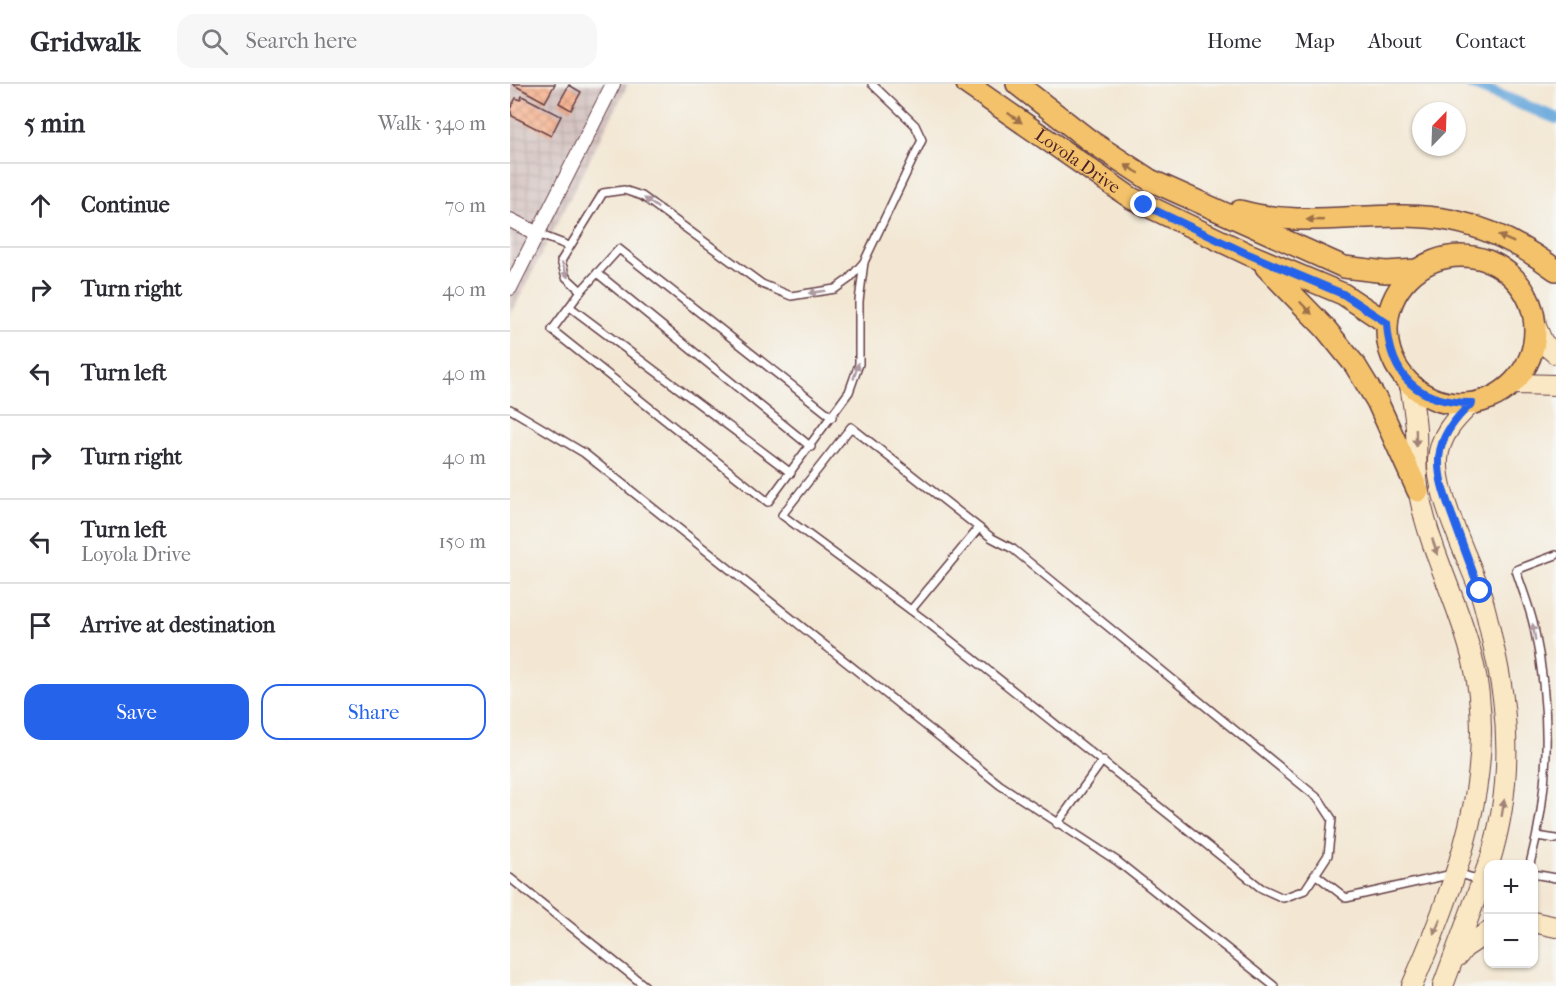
<!DOCTYPE html>
<meta charset="utf-8">
<style>
body{margin:0;font-family:"IM FELL French Canon",serif;background:#f7f7f7;color:#2b2b33}
.controls{position:absolute;right:18px;bottom:18px;display:grid;overflow:hidden;border-radius:12px;box-shadow:0 2px 4px #0004}
.controls button{width:54px;height:54px;display:grid;place-items:center;padding:0;border:0;border-bottom:2px solid #e1e1e2;background:#fff;color:#2b2b33;font:30px sans-serif}
.compass{position:absolute;left:902px;top:18px;width:54px;height:54px;border-radius:50%;background:#fff;box-shadow:0 2px 4px #0004;rotate:23deg}
.stop{position:absolute;width:18px;height:18px;margin:-14px;border:4px solid #2563eb;border-radius:50%;background:#fff}
.stop.end{background:#2563eb;border-color:#fff;box-shadow:0 2px 6px #0008}
.list{margin:0;padding:0;list-style:none}
h2{display:flex;justify-content:space-between;align-items:center;height:78px;margin:0;padding:0 24px;font-size:26px}
h2 small{font-size:20px;font-weight:400;color:#7c7c81}
.list li{display:grid;grid-template-columns:39px 1fr auto;gap:18px;align-items:center;box-sizing:border-box;height:84px;padding:0 24px;border-top:2px solid #e1e1e2}
.list b{display:block;font-size:22px;white-space:nowrap}
.list p{margin:0;font-size:20px;white-space:nowrap;color:#7c7c81}
.list em{font-size:20px;font-style:normal;color:#7c7c81}
.actions{display:flex;gap:12px;padding:18px 24px}
.actions a{flex:1;padding:14px 0;border:2px solid #2563eb;border-radius:18px;text-align:center;font-size:21px;color:#2563eb}
.actions .main{background:#2563eb;color:#fff}
.icon{flex:none;width:33px;height:33px;fill:none;stroke:currentColor;stroke-width:2;stroke-linecap:round;stroke-linejoin:round}
.map{position:relative;flex:none;width:1046px;height:902px;overflow:hidden}
header{display:flex;align-items:center;gap:36px;box-sizing:border-box;height:84px;padding:0 30px;background:#fff;border-bottom:2px solid #e1e1e2}
header strong{font-size:28px}
nav{display:flex;gap:33px;margin-inline-start:auto;font-size:21px}
.search{width:420px;height:54px;background:#f7f7f7;display:flex;align-items:center;gap:15px;box-sizing:border-box;padding:0 21px;border-radius:18px;color:#7c7c81;font-size:22px}
main{display:flex}
aside{flex:1;background:#fff}
.map>svg:first-child{display:block}
.industrial{fill:url(#industrial-grid)}
.lines{fill:none;stroke-linecap:round;stroke-linejoin:round}
.canal{stroke:#69a9dc;stroke-width:12}
.building{fill:url(#building-cross-hatch)}
.lane-casing{stroke:#633d44;stroke-width:10}
.street-casing{stroke:#633d44;stroke-width:16}
.secondary-casing{stroke:#633d44;stroke-width:22}
.primary-casing{stroke:#633d44;stroke-width:24}
.lane{stroke:#fff;stroke-width:7}
.street{stroke:#fff;stroke-width:14}
.secondary{stroke:#fae7c3;stroke-width:20}
.primary{stroke:#f3c26a;stroke-width:21}
.oneway{fill:#9e704a}
.oneway2{fill:#ae9aa0}
.oneway3{fill:#a28377}
.route{stroke:#2563eb;stroke-width:8}
.labels{text-anchor:middle;stroke-width:4.5;stroke-linejoin:round;paint-order:stroke}
.street-label{font-size:18px;fill:#4a1f2b;stroke:#f6f6f2}
</style>
<header>
<strong>Gridwalk</strong>
<div class="search"><svg class="icon" aria-label="search" viewBox="0 0 24 24"><circle cx="10" cy="10" r="6"/><path d="M15 15l6 6"/></svg>Search here</div>
<nav><a>Home</a><a>Map</a><a>About</a><a>Contact</a></nav>
</header>
<main>
<aside>
<h2>5 min<small>Walk · 340 m</small></h2>
<ul class="list">
<li><svg class="icon" aria-label="ahead" viewBox="0 0 24 24"><path d="M12 20V5M6 11l6-6 6 6"/></svg><div><b>Continue</b></div><em>70 m</em></li>
<li><svg class="icon" aria-label="right" viewBox="0 0 24 24"><path d="M7 20v-9h11M14 6l5 5-5 5"/></svg><div><b>Turn right</b></div><em>40 m</em></li>
<li><svg class="icon" aria-label="left" viewBox="0 0 24 24"><path d="M17 20v-9H6M10 6l-5 5 5 5"/></svg><div><b>Turn left</b></div><em>40 m</em></li>
<li><svg class="icon" aria-label="right" viewBox="0 0 24 24"><path d="M7 20v-9h11M14 6l5 5-5 5"/></svg><div><b>Turn right</b></div><em>40 m</em></li>
<li><svg class="icon" aria-label="left" viewBox="0 0 24 24"><path d="M17 20v-9H6M10 6l-5 5 5 5"/></svg><div><b>Turn left</b><p>Loyola Drive</p></div><em>150 m</em></li>
<li><svg class="icon" aria-label="arrive" viewBox="0 0 24 24"><path d="M6 21V4h12l-3 4 3 4H6"/></svg><div><b>Arrive at destination</b></div></li>
</ul>
<div class="actions"><a class="main">Save</a><a>Share</a></div>
</aside>
<div class="map">
<svg width="1046" height="902" viewBox="0 0 1046 902">
<defs>
<pattern id="industrial-grid" width="8" height="8" patternUnits="userSpaceOnUse" patternTransform="scale(1.5)"><rect width="8" height="8" fill="#d1bfbd"/><path d="M0 4h8M4 0v8" fill="none" stroke="#b5a4a3"/></pattern>
<pattern id="building-cross-hatch" width="8" height="8" patternUnits="userSpaceOnUse" patternTransform="scale(1.5)"><rect width="8" height="8" fill="#f7ac85"/><path d="M0 0l8 8M0 8l8-8" fill="none" stroke="#ca8b6d"/></pattern>
</defs>
<rect width="100%" height="100%" fill="#f6f6f2"/>
<filter id="ink" filterUnits="userSpaceOnUse"><feTurbulence type="fractalNoise" baseFrequency=".0167" numOctaves="2"/><feDisplacementMap in="SourceGraphic" scale="12" xChannelSelector="R" yChannelSelector="G"/><feConvolveMatrix kernelMatrix="1 2 1 2 8 2 1 2 1" color-interpolation-filters="sRGB"/></filter>
<filter id="wash" filterUnits="userSpaceOnUse"><feTurbulence type="fractalNoise" baseFrequency=".008" numOctaves="4" result="noise"/><feDisplacementMap in="SourceGraphic" scale="24" xChannelSelector="R" yChannelSelector="G"/><feGaussianBlur stdDeviation="1.35" result="paint"/><feColorMatrix in="noise" values="0 0 0 0 0 0 0 0 0 0 0 0 0 0 0 0 0 1.4 0 .05"/><feComposite in="paint" operator="in"/></filter>
<g filter="url(#wash)">
<rect width="100%" height="100%" fill="#f3e7d3"/>
<!-- industrial -->
<polygon class="industrial" points="0,0 118,0 0,232"/>
<g class="lines">
<!-- canal -->
<polyline class="canal" points="961,0 1046,34"/>
</g>
<g id="blocks">
<!-- building -->
<g class="building">
<polygon points="2,0 45,0 35,18"/>
<polygon points="59,1 71,8 61,26 49,19"/>
<polygon points="12,12 51,32 41,52 2,32 0,25 6,14 10,16"/>
</g>
</g>
</g>
<g filter="url(#ink)">
<use href="#blocks" fill-opacity="0" stroke="#633d44" stroke-width="1.5"/>
<g class="lines">
<defs>
<g id="lane">
<polyline points="28,150 59,162"/>
<polyline points="87,189 301,363"/>
<polyline points="71,207 56,193 51,177 93,109 114,106 132,112 252,200 281,212 325,205 339,195 354,178 412,56 405,41 362,0"/>
<polyline points="60,223 281,389"/>
<polyline points="0,325 74,369 490,701 607,777 764,902"/>
<polyline points="322,333 109,165 71,207 42,246 258,418 339,308 349,280 349,217 354,178"/>
<polygon points="341,343 482,454 503,465 809,715 822,735 818,771 795,806 773,814 751,804 421,541 272,431"/>
<polyline points="401,526 469,444"/>
<polyline points="547,740 593,676"/>
<polyline points="1027,752 1046,755"/>
<path d="M1020,780c21,-79 21,-157 4,-237 -4,-19 -12,-38 -18,-57l40,-15"/>
<polyline points="805,790 836,814 947,789 970,796"/>
<polyline points="1023,790 1046,794"/>
<polyline points="0,794 135,902"/>
</g>
<g id="street">
<polyline points="0,136 28,150"/>
<polyline points="0,204 103,0"/>
</g>
<g id="secondary">
<polyline points="1025,240 1033,259 1046,270"/>
<path d="M900,300c2,15 5,30 6,45 1,21 -1,43 3,64 10,56 39,108 53,164 29,113 -17,227 -60,329"/>
<polyline points="1002,300 1046,301"/>
<path d="M962,319c-17,16 -33,33 -34,57 -2,33 28,94 40,126 7,18 11,39 15,58 18,75 19,146 -4,220"/>
<polyline points="1023,838 1046,843"/>
<polyline points="948,872 954,864 978,848"/>
<polyline points="933,902 978,781"/>
</g>
<g id="primary">
<path id="s1" d="M457,0l164,114 117,56 95,40 44,29"/>
<polyline points="507,0 579,56 640,96 834,183 876,188 907,186"/>
<path d="M730,127c72,20 143,-5 214,10 38,8 71,26 102,49"/>
<circle cx="951" cy="246" r="74"/>
<polyline points="756,183 815,244 845,281 867,317 908,407"/>
</g>
</defs>
<!-- lane casing -->
<use href="#lane" class="lane-casing"/>
<!-- street casing -->
<use href="#street" class="street-casing"/>
<!-- secondary casing -->
<use href="#secondary" class="secondary-casing"/>
<!-- primary casing -->
<use href="#primary" class="primary-casing"/>
<!-- lane -->
<use href="#lane" class="lane"/>
<!-- street -->
<use href="#street" class="street"/>
<!-- secondary -->
<use href="#secondary" class="secondary"/>
<!-- primary -->
<use href="#primary" class="primary"/>
</g>
<!-- one-way arrows -->
<defs><path id="oneway-solid" d="M-6-.8H1V-3.2L6.5 0L1 3.2V.8H-6Z" transform="scale(1.5)"/></defs>
<g class="oneway">
<use href="#oneway-solid" transform="translate(505 34) rotate(35)"/>
<use href="#oneway-solid" transform="translate(622 85) rotate(-150)"/>
<use href="#oneway-solid" transform="translate(805 136) rotate(-178)"/>
<use href="#oneway-solid" transform="translate(996 155) rotate(-156)"/>
<use href="#oneway-solid" transform="translate(796 224) rotate(46)"/>
</g>
<g class="oneway2">
<use href="#oneway-solid" transform="translate(141 119) rotate(-144)"/>
<use href="#oneway-solid" transform="translate(55 186) rotate(69)"/>
<use href="#oneway-solid" transform="translate(307 208) rotate(171)"/>
<use href="#oneway-solid" transform="translate(346 287) rotate(-73)"/>
<use href="#oneway-solid" transform="translate(1024 548) rotate(-100)"/>
</g>
<g class="oneway3">
<use href="#oneway-solid" transform="translate(906 354) rotate(89)"/>
<use href="#oneway-solid" transform="translate(925 463) rotate(71)"/>
<use href="#oneway-solid" transform="translate(993 724) rotate(-81)"/>
<use href="#oneway-solid" transform="translate(927 843) rotate(113)"/>
</g>
</g>
<g class="lines" filter="url(#ink)">
<!-- route -->
<path class="route" d="M634,121l104,49 95,40 44,29c3,54 31,80 85,80 -43,39 -38,65 -19,115 9,25 18,49 27,73"/>
</g>
<g class="labels">
<!-- street labels -->
<g class="street-label">
<text dy="6" stroke="none"><textPath href="#s1" startOffset="135">Loyola Drive</textPath></text>
</g>
</g>
</svg>
<div class="controls">
<button>+</button>
<button>−</button>
</div>
<svg class="compass" viewBox="-18 -18 36 36"><path d="M0-13l5 13h-10z" fill="#e53935"/><path d="M0 13l5-13h-10z" fill="#7c7c81"/></svg>
<div class="stop" style="left:970px;top:507px"></div>
<div class="stop end" style="left:634px;top:121px"></div>
</div>
</main>
